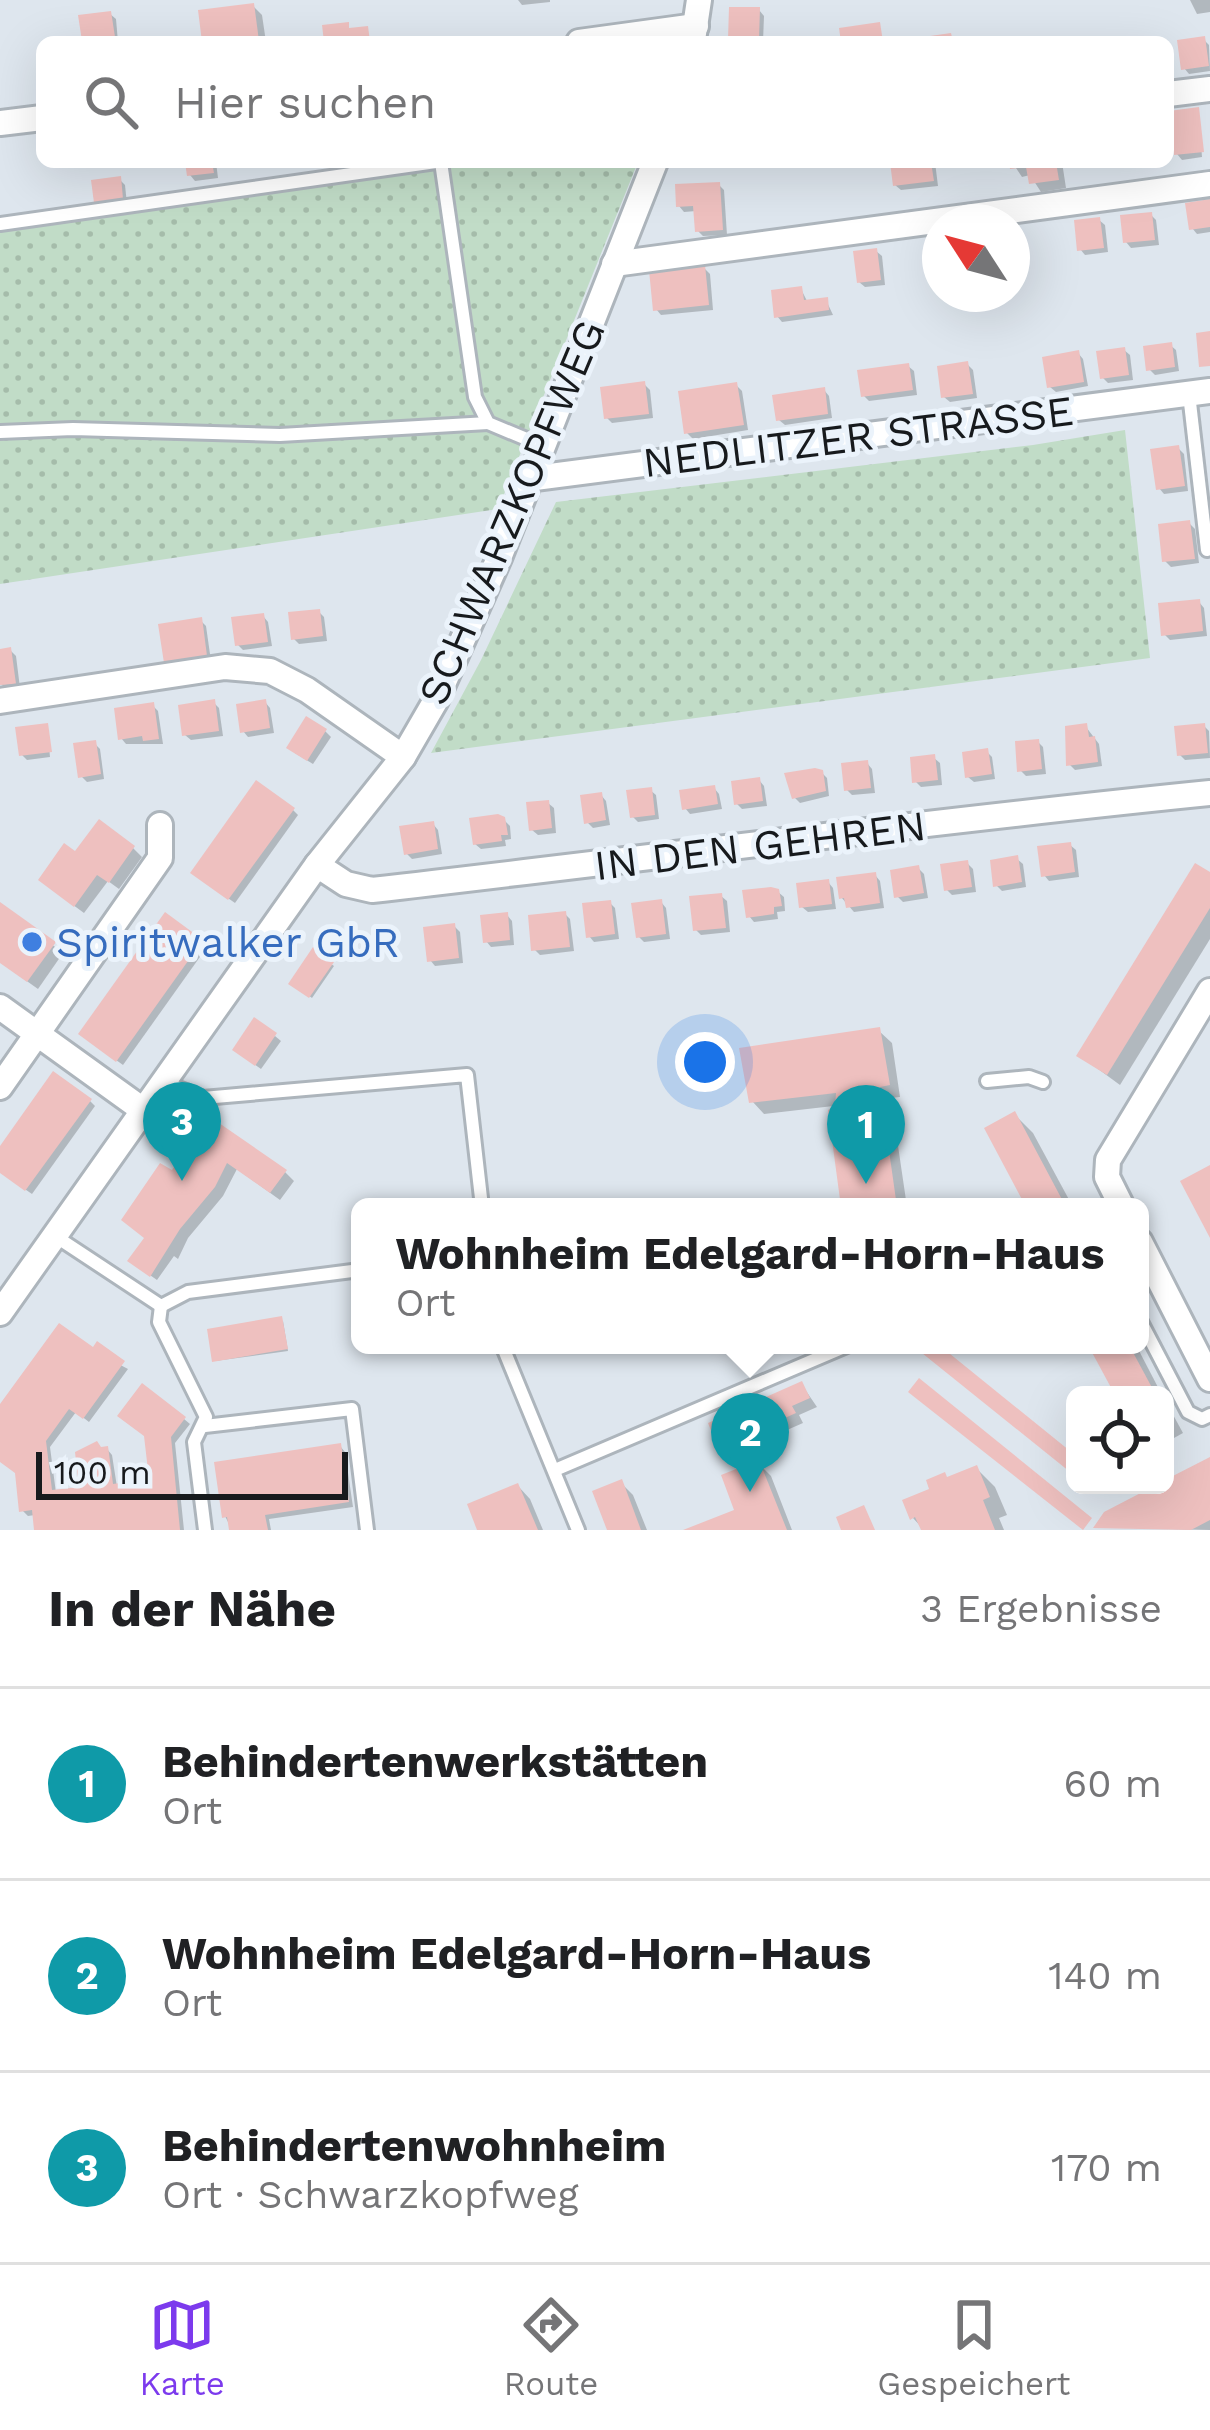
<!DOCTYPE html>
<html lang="de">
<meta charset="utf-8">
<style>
body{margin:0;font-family:"Work Sans",sans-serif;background:#f6f6f6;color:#202124}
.controls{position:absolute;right:36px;bottom:36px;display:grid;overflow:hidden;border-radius:18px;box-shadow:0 12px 48px #0002}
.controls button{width:108px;height:108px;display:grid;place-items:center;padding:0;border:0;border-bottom:3px solid #e0e0e0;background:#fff;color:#202124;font:60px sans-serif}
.compass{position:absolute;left:922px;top:204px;width:108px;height:108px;border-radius:50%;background:#fff;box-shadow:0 12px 48px #0002;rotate:306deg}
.scale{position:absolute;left:36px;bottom:30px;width:312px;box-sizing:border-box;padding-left:12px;border:6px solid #171a1d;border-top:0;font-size:33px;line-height:42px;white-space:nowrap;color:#171a1d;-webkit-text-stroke:9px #ebf3fb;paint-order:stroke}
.you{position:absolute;left:705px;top:1062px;width:42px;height:42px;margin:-30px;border:9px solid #fff;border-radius:50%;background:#1a73e8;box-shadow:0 0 0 18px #1a73e833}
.badge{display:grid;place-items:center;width:78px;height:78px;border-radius:50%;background:#7c3aed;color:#fff;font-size:39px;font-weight:700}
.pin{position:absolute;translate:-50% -99px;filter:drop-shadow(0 3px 6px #0008)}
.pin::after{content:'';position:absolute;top:63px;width:42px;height:36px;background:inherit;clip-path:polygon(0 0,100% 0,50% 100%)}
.popup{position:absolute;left:351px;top:1198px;width:798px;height:156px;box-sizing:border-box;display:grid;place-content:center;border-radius:18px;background:#fff;filter:drop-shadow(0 3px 9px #0005);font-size:39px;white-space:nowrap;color:#757577}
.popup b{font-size:45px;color:#202124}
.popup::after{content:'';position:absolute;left:50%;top:100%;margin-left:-24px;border:24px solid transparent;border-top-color:#fff}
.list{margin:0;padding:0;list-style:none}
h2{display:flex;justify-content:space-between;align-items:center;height:156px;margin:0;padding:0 48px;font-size:51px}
h2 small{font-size:39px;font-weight:400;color:#757577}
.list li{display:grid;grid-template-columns:78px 1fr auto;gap:36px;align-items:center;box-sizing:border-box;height:192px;padding:0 48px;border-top:3px solid #e0e0e0}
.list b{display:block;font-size:45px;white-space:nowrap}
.list p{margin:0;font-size:39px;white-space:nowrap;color:#757577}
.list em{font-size:39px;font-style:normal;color:#757577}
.icon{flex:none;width:66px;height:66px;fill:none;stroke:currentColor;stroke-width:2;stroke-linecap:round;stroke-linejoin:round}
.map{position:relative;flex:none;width:1210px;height:1530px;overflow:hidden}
.search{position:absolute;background:#fff;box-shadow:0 12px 48px #0002;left:36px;right:36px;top:36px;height:132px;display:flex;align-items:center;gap:30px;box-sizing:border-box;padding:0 42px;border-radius:18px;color:#757577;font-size:45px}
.sheet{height:732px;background:#fff}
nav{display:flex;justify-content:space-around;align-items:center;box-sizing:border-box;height:168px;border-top:3px solid #e0e0e0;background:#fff;font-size:33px;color:#757577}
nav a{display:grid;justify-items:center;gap:6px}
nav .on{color:#7c3aed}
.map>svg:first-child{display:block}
.grass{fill:url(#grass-dots)}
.shadow{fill:#0003}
.building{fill:#eec0bf}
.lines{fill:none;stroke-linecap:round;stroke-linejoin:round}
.service-casing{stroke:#adb5bc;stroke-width:18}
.minor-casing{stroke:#adb5bc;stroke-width:30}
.service{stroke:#fff;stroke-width:12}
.minor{stroke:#fff;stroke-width:24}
.shop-dot{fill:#3f7fe0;stroke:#ebf3fb;stroke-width:4.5}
.labels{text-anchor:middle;stroke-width:10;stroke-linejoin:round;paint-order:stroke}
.street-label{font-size:42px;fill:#171a1d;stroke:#ebf3fb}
.shop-label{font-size:42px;fill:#366cbe;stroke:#ebf3fb;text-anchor:start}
</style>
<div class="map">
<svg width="1210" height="1530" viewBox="0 0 1210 1530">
<defs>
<pattern id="grass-dots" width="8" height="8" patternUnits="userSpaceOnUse" patternTransform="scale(3)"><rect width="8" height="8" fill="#c1dcc7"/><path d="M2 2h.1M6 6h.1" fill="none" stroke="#a5bcaa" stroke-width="1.8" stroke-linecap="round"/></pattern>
</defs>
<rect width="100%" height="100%" fill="#dee6ee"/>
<!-- grass -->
<g class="grass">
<polygon points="393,162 638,162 498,509 0,584 0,219"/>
<polygon points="1125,430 1150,658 431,753 481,660 556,502 1033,445"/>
</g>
<!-- shadow -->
<g class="shadow">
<polygon points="518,0 550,0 550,2 522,5"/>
<polygon points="1190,0 1210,0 1210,12 1197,14"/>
<polygon points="253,6 262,15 266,42 205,42 201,13"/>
<polygon points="759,10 764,16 763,42 735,42 731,38"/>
<polygon points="110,14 116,19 118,42 87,42 84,40"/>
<polygon points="1203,39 1209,45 1210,71 1189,74 1184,68"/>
<polygon points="1198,110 1202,157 1182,160 1177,154 1172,113"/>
<polygon points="189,162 216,162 218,178 195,181 190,175"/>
<polygon points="893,162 935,162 938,186 901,190 895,185"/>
<polygon points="1012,162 1062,162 1066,188 1041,192 1030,175 1022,177"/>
<polygon points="119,179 125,185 127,204 103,207 97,201"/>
<polygon points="719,185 724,190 727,235 703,236 698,231 696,211 684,212 679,206"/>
<polygon points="1210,202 1210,232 1197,234 1192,228"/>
<polygon points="1151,215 1156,220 1159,245 1131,248 1126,242"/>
<polygon points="1099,220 1105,225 1108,252 1085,255 1080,249"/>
<polygon points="876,251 882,256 885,285 865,287 859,282"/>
<polygon points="704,268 710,274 713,310 661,315 656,309"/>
<polygon points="801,289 808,303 826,300 833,315 782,322 777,316"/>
<polygon points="1170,345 1176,350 1179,371 1155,375 1149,369"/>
<polygon points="1124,350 1130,355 1133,380 1108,383 1103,378"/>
<polygon points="1078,353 1083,359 1088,386 1056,392 1050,387"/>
<polygon points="967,364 973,370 977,398 950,402 944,397"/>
<polygon points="908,366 914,371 917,395 869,401 864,396"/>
<polygon points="644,384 650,390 653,418 612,423 606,417"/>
<polygon points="736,385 742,391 748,430 693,439 687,433"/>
<polygon points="824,390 829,396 832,418 785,425 779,420"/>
<polygon points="1178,448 1184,454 1188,491 1164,494 1159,488"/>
<polygon points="1189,523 1195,529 1199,563 1171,567 1165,561"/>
<polygon points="1199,602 1204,608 1207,636 1170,640 1164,634"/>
<polygon points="319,612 324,617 327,641 299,644 293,638"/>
<polygon points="263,616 268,622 272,646 243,650 238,645"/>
<polygon points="201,621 206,626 211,661 172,667 167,661"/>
<polygon points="10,650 16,656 20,688 7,690 1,684 0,652"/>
<polygon points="265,702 270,708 274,733 248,737 243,731"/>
<polygon points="214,703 219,708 223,736 191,740 185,735"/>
<polygon points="153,706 158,711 163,744 126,744 121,738"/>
<polygon points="47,726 50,757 27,760 22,755"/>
<polygon points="1204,726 1209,731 1210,758 1185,760 1180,755"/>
<polygon points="1086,727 1099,744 1102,766 1075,770 1069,764"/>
<polygon points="325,731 331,737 313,764 295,753"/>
<polygon points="1038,742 1043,747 1046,774 1026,776 1020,770"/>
<polygon points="94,743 100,749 104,779 87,782 81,776"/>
<polygon points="986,751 992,757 995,779 974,782 968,777"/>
<polygon points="934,758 940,763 942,785 921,787 915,781"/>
<polygon points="867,763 872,769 875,793 852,795 846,789"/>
<polygon points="822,773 827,778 829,796 800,803 795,798"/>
<polygon points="759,780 764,786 767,806 742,809 736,803"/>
<polygon points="714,788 719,794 722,809 690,814 685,808"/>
<polygon points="650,790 656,795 659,819 638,822 633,817"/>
<polygon points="601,795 606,801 610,825 593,828 587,822"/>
<polygon points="548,803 554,808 556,833 538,835 532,830"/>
<polygon points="293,810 298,815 235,903 199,878"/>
<polygon points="504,820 510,826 511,839 505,840 506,846 481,849 475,844"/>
<polygon points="433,824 438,830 442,854 412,859 406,853"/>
<polygon points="1070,845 1076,850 1079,877 1049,881 1044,875"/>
<polygon points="133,848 142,857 119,889 108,881 84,913 50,888 76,856"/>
<polygon points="1017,859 1023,864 1026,887 1002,891 996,885"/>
<polygon points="967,863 973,869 976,892 952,895 947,890"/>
<polygon points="918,868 924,874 928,898 903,902 897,896"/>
<polygon points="875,875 880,881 884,908 854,912 841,897"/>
<polygon points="1210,875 1210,939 1120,1085 1079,1055"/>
<polygon points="828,882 833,888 836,909 808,912 802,907"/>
<polygon points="778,892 784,897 785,911 777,912 778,919 754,922 749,916"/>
<polygon points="721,896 727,901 730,932 701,935 696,930"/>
<polygon points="661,902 666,908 670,939 644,942 639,937"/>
<polygon points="610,903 615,908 619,939 594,942 589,936"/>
<polygon points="0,905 63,953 38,989 0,962"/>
<polygon points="565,914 570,919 574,951 540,955 534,949"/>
<polygon points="507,915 512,921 514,945 491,947 486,941"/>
<polygon points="454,926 460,932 463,963 435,966 430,960"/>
<polygon points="201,942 207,947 123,1065 87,1039"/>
<polygon points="314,952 334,966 312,998 292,983"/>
<polygon points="879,1031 892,1043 900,1097 891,1098 907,1207 844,1207 842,1105 764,1114 752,1101"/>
<polygon points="275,1036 281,1041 261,1069 241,1055"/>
<polygon points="90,1101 95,1106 32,1194 0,1172 0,1151"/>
<polygon points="1015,1115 1033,1133 1073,1207 1029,1207"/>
<polygon points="178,1153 285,1172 294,1181 280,1200 237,1169 223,1196 188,1238 178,1259 174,1256 157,1280 137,1266 183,1158"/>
<polygon points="283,1321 288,1351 215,1361"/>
<polygon points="1092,1345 1136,1345 1162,1395 1119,1395"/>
<polygon points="94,1351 128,1369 89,1422 76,1412 50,1447 56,1493 83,1490 102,1450 107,1449 112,1455 117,1487 153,1482 147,1436 184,1419 190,1424 175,1443 184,1530 37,1530 35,1515 28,1516 22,1510 18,1473 0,1460 0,1409"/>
<polygon points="802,1385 817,1407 799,1415 803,1423 730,1455 721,1446"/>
<polygon points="1165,1400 1183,1433 1165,1443"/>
<polygon points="340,1446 345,1452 353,1507 269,1519 271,1530 232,1530 225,1516"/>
<polygon points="1210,1460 1210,1530 1097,1527 1163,1485"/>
<polygon points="759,1464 771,1476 792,1530 691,1530 738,1511"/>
<polygon points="977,1469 995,1487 1007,1515 999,1518 1004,1530 924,1530 913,1518 949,1480"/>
<polygon points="621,1483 633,1495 647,1530 610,1530"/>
<polygon points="518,1486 530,1499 543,1530 480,1530"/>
</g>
<!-- building -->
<g class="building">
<polygon points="254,3 259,41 202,42 198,10"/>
<polygon points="729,7 760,7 759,39 728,39"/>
<polygon points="111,11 115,37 82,41 78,15"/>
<polygon points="349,22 349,28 368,26 370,42 324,42 322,25"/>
<polygon points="880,22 883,42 841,42 839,28"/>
<polygon points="951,33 953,42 909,42 909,39"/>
<polygon points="1205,36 1209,66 1181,70 1177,40"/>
<polygon points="1199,107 1204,152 1174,155 1169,111"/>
<polygon points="185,162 212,162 214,173 187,176"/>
<polygon points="890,162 931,162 934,181 893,186"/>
<polygon points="1009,162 1056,162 1059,180 1029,184 1026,167 1010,169"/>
<polygon points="121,176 123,199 94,203 91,180"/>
<polygon points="720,182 723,230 695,232 693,206 676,207 675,184"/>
<polygon points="1210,199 1210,227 1189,230 1185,203"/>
<polygon points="1152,212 1155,240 1123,243 1120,215"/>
<polygon points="1100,217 1104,248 1077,251 1074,220"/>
<polygon points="877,248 881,280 857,283 853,251"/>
<polygon points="705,265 709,305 653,311 649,270"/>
<polygon points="802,286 804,300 828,297 829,310 774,318 771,290"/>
<polygon points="1210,331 1210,366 1199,367 1196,333"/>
<polygon points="1172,342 1175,367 1146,371 1143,346"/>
<polygon points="1125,347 1129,375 1100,379 1096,351"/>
<polygon points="1079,350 1084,382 1047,388 1042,357"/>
<polygon points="968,361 973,394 941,398 937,366"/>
<polygon points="909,363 913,390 861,397 857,370"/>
<polygon points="645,381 649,414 604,419 600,387"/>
<polygon points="737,382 744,425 684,434 678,391"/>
<polygon points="825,387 828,414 776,421 772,395"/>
<polygon points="1179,445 1185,486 1156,490 1150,449"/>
<polygon points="1190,520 1195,559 1162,562 1158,524"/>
<polygon points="1200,599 1203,631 1161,636 1158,603"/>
<polygon points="320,609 323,636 291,640 288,612"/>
<polygon points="264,613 268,642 235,646 231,617"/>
<polygon points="202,617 207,656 164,663 158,624"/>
<polygon points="11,647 16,684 0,685 0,649"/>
<polygon points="215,699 219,731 182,736 178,705"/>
<polygon points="266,699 270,728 240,733 236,704"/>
<polygon points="154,702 159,739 143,741 142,736 118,740 114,708"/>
<polygon points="306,716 327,729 307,761 286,748"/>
<polygon points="48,723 52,752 19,756 15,727"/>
<polygon points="1087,723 1089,737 1095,736 1098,762 1066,766 1065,726"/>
<polygon points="1205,723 1208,753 1177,756 1174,726"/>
<polygon points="1039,739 1042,769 1017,772 1015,741"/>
<polygon points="96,740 101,774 78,778 73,743"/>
<polygon points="988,748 992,774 965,778 962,752"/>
<polygon points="935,754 938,780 912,783 910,757"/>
<polygon points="868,760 871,788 844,791 841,763"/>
<polygon points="815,768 823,770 826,791 792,799 784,773"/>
<polygon points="760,777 763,801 734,805 731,781"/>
<polygon points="256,780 295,808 228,900 190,873"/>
<polygon points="715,785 718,804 682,810 679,790"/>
<polygon points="652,787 655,815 630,818 626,790"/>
<polygon points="602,792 606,820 584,824 580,795"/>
<polygon points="549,800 552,828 529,831 526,802"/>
<polygon points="498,814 505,817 508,835 501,835 502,841 473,845 469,818"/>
<polygon points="99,819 135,846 109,883 97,875 74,907 38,880 64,843 75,851"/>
<polygon points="434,821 438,849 404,855 399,826"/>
<polygon points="1071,842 1075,872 1041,877 1037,846"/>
<polygon points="1018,855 1022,882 993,887 990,860"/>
<polygon points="968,860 972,887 944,891 940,864"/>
<polygon points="1195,863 1210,872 1210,908 1107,1075 1076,1056"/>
<polygon points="919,865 924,893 894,898 890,870"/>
<polygon points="876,872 880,903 846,908 844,898 839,899 836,877"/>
<polygon points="829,879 832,904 799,908 796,883"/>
<polygon points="771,887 779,889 782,906 774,907 774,914 746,918 742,890"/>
<polygon points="722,893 726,928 693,931 689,896"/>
<polygon points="662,899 666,934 636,938 631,903"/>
<polygon points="611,900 615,934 586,938 582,903"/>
<polygon points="0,902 56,942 27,982 0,963"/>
<polygon points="566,911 570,947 531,951 528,915"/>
<polygon points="165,912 203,940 116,1062 78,1034"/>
<polygon points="508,912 510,940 483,943 480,915"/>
<polygon points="455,923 459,958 427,962 423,927"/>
<polygon points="313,947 334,962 309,998 288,984"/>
<polygon points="254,1017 277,1033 255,1066 232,1050"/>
<polygon points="880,1027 890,1085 880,1087 897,1207 841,1207 828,1110 835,1106 836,1093 749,1103 739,1048"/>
<polygon points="53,1071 92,1099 25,1191 0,1173 0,1146"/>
<polygon points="1015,1111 1033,1145 1066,1207 1026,1207 984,1128"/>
<polygon points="203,1112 287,1170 270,1193 227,1163 215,1187 180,1229 150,1277 127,1261 144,1238 121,1220 160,1163 172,1170 180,1158 174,1153"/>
<polygon points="1210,1165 1210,1238 1180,1181"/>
<polygon points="282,1316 288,1349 212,1362 207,1329"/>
<polygon points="59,1323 93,1347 97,1341 125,1361 83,1419 69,1409 46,1441 52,1490 79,1487 75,1452 97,1441 101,1447 108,1446 113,1484 149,1479 144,1436 117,1416 142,1383 186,1417 171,1437 180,1530 34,1530 32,1510 19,1512 15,1473 0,1462 0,1404"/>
<polygon points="912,1345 939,1345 1075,1455 1075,1476"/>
<polygon points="1088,1345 1129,1345 1156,1395 1115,1395"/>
<polygon points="919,1378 1092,1518 1083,1530 908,1392"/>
<polygon points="802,1381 810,1398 792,1406 796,1413 718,1448 708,1423"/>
<polygon points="341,1443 349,1502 265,1515 268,1530 229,1530 227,1517 222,1518 214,1462"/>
<polygon points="1210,1457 1210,1520 1191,1530 1093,1528 1104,1512 1156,1485 1165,1485 1165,1480"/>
<polygon points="759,1460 787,1530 683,1530 734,1510 721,1475"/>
<polygon points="977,1465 990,1497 983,1500 995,1530 921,1530 915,1517 910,1520 902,1500 929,1489 926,1480 945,1472 947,1477"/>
<polygon points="622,1479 641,1530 607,1530 592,1491"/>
<polygon points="518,1483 538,1530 477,1530 467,1504"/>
<polygon points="864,1505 875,1530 841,1530 836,1517"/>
</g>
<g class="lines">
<defs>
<g id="service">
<polyline points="441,162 475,397 488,423 541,445"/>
<polyline points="0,224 436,162"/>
<polyline points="1189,394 1207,550"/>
<polyline points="0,432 73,429 280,435 488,423"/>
<polyline points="987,1081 1029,1077 1043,1082"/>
<polyline points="164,1082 203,1098 467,1075 482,1207"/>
<polyline points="55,1236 161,1306 188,1292 360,1270"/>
<polyline points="161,1306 159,1322 206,1417 194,1442 205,1530"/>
<polyline points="1140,1320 1188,1412 1202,1419 1210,1415"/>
<polyline points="502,1345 578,1530"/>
<polyline points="205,1426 352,1409 367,1530"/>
<polyline points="555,1470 849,1345"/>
</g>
<g id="minor">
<polyline points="693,40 699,0"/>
<polyline points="579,42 696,26"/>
<polyline points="1168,94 1210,89"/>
<polyline points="0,123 42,118"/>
<polyline points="614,264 1210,184"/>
<polyline points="527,479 1210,391"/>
<polyline points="0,701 225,667 270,671 307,690 403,757"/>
<path d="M317,865l29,19 26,6c279,-32 558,-69 838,-97"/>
<polyline points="0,1007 143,1110"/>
<polyline points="0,1087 160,858 160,825"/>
<polyline points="1122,1207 1107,1177 1108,1160 1210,991"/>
<polyline points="1140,1242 1210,1379"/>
<polyline points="0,1313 317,865 403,757 436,700 499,558 655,162"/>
</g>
</defs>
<!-- service casing -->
<use href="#service" class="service-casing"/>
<!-- minor casing -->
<use href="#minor" class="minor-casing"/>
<!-- service -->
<use href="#service" class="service"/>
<!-- minor -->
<use href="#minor" class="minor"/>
</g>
<!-- markers -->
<circle class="shop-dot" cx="32" cy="942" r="12"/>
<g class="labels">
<!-- street labels -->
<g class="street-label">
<text transform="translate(858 436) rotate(-7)" y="15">NEDLITZER STRASSE</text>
<text transform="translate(511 512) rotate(-67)" y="15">SCHWARZKOPFWEG</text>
<text transform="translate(760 845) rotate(-7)" y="15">IN DEN GEHREN</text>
</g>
<!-- shop labels -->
<g class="shop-label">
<text x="56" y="957">Spiritwalker GbR</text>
</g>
</g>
</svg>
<div class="controls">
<button><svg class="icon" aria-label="locate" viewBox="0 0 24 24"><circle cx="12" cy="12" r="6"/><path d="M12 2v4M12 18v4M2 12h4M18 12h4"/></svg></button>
</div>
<svg class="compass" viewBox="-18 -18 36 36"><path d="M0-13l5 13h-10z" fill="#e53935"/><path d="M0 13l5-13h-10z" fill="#757577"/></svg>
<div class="scale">100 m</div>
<div class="you"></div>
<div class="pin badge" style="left:866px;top:1184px;background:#0f9aa8">1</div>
<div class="pin badge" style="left:750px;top:1492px;background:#0f9aa8">2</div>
<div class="popup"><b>Wohnheim Edelgard-Horn-Haus</b>Ort</div>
<div class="pin badge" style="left:182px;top:1181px;background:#0f9aa8">3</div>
<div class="search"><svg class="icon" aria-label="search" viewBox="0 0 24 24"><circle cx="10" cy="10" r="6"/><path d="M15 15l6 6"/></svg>Hier suchen</div>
</div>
<section class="sheet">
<h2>In der Nähe<small>3 Ergebnisse</small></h2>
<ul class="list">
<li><span class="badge" style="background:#0f9aa8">1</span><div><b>Behindertenwerkstätten</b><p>Ort</p></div><em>60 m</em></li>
<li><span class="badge" style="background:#0f9aa8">2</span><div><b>Wohnheim Edelgard-Horn-Haus</b><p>Ort</p></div><em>140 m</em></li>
<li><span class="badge" style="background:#0f9aa8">3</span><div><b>Behindertenwohnheim</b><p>Ort · Schwarzkopfweg</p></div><em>170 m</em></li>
</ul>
</section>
<nav>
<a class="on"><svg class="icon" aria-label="map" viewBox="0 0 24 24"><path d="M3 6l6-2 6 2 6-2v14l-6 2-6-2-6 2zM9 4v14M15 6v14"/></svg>Karte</a>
<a><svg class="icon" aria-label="directions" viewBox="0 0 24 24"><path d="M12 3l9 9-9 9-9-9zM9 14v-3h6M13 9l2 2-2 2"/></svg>Route</a>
<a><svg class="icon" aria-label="saved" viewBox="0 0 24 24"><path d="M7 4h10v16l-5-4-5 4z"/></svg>Gespeichert</a>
</nav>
